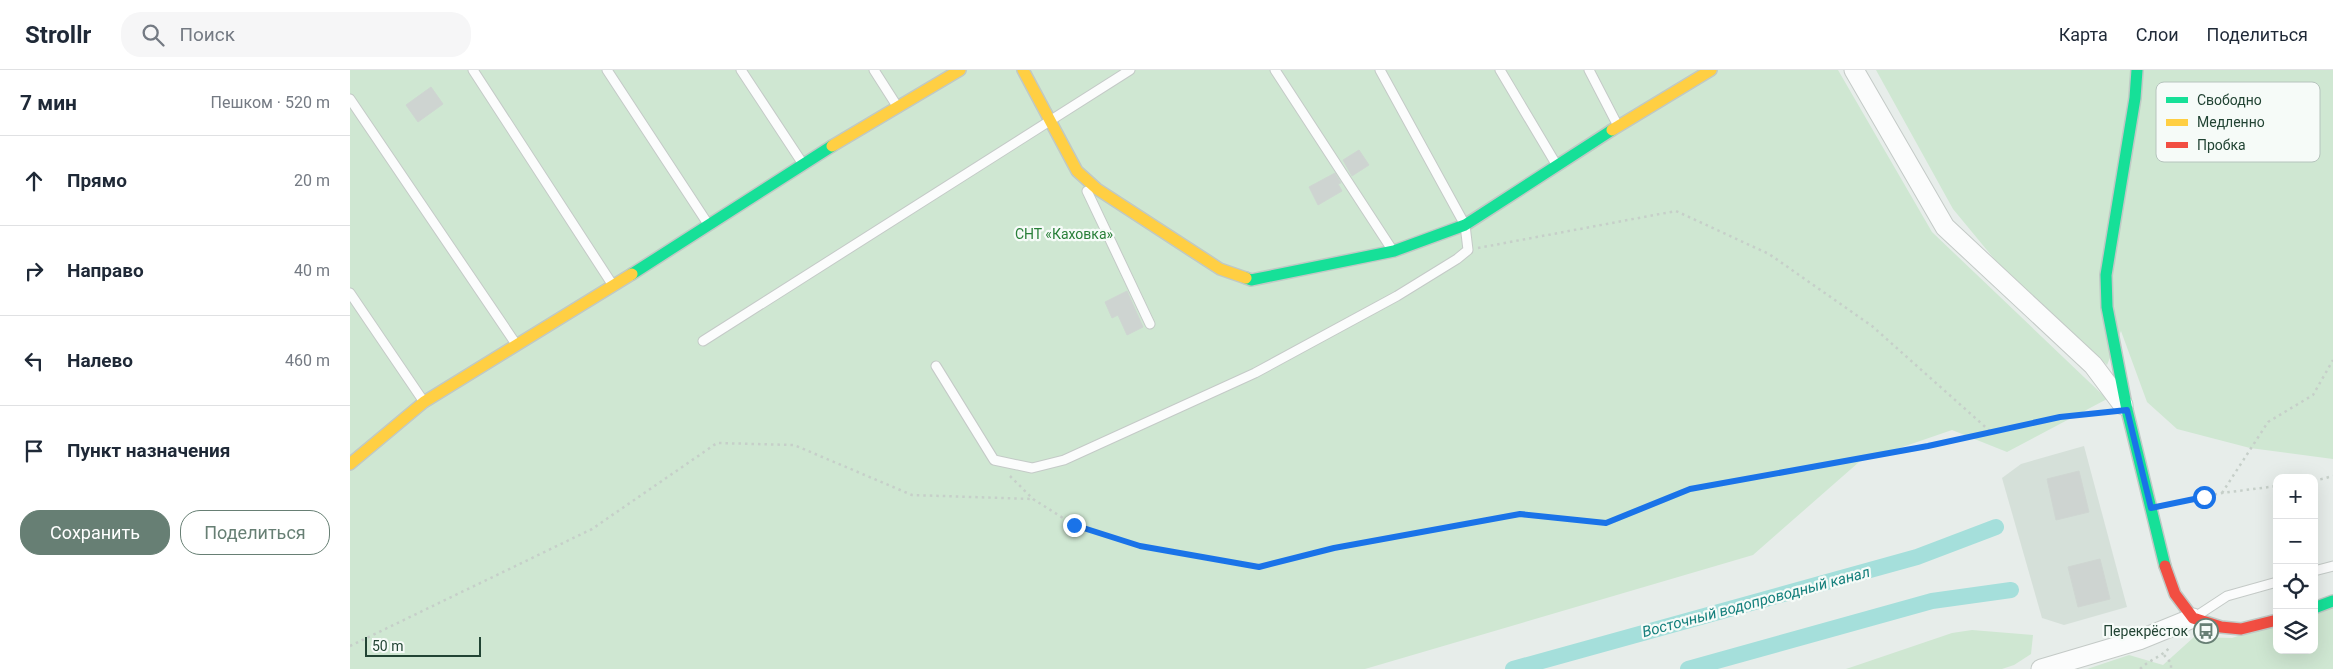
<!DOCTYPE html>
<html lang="ru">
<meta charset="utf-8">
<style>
body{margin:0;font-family:Roboto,sans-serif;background:#f6f6f7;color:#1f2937}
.controls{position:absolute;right:15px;bottom:15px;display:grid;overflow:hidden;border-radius:10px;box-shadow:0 5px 20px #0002}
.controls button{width:45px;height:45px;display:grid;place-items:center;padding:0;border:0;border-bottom:1px solid #e0e1e3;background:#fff;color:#1f2937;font:25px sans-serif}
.scale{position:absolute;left:15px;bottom:12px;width:116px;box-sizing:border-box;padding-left:5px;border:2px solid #224434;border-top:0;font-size:14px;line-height:18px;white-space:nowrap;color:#224434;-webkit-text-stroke:4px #f6fbf8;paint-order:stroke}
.stop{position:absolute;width:15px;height:15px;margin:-11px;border:4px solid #1a73e8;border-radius:50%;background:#fff}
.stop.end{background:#1a73e8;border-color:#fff;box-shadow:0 1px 5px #0008}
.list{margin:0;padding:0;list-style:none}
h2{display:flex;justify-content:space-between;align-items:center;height:65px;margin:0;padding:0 20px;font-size:21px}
h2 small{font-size:16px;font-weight:400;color:#747a83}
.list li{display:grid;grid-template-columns:32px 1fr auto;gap:15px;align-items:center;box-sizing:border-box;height:90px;padding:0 20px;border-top:1px solid #e0e1e3}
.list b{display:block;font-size:19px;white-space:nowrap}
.list em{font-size:16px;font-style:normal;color:#747a83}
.actions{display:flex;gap:10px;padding:15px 20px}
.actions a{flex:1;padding:11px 0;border:1px solid #677f74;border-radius:20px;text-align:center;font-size:18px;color:#677f74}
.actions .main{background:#677f74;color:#fff}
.icon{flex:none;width:28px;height:28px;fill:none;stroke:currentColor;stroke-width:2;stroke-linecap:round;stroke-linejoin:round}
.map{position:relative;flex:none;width:1983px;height:599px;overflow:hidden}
header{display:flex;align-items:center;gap:30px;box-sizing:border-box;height:70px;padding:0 25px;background:#fff;border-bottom:1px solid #e0e1e3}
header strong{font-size:24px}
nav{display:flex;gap:28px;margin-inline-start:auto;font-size:18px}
.search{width:350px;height:45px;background:#f6f6f7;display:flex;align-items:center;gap:12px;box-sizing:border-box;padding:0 18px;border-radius:20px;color:#747a83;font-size:19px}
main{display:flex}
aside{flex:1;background:#fff}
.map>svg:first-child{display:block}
.built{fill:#d5e0d9}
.green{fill:#cfe7d2}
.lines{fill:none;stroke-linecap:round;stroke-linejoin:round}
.canal{stroke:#a5dfdb;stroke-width:16}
.building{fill:#ced4d1;stroke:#cfd6d2}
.lane-casing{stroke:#c4cac7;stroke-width:11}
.street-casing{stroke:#c4cac7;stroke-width:21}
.fast-casing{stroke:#c0c9c5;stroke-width:14}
.slow-casing{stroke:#c0c9c5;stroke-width:14}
.jam-casing{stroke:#c0c9c5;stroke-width:14}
.path{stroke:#c6cfc9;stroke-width:2.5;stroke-dasharray:2.5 4;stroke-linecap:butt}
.lane{stroke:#fbfcfc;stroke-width:9}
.street{stroke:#fbfcfc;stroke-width:19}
.fast{stroke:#16e098;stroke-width:11}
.slow{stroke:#ffcf43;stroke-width:11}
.jam{stroke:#f24e42;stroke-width:11}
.route{stroke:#1a73e8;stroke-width:6}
.labels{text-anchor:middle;stroke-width:4.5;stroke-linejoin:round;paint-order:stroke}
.park-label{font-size:14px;fill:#287f38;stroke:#f6fbf8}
.poi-label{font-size:14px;fill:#224434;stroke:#f6fbf8;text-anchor:end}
.water-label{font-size:15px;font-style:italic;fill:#15807d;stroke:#f6fbf8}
.key{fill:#f6fbf8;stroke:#b6c4bd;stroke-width:1}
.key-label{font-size:14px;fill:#224434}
</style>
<header>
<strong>Strollr</strong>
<div class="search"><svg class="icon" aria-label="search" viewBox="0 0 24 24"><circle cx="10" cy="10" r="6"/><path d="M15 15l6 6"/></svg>Поиск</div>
<nav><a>Карта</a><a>Слои</a><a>Поделиться</a></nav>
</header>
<main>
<aside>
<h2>7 мин<small>Пешком · 520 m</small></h2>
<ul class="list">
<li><svg class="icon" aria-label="ahead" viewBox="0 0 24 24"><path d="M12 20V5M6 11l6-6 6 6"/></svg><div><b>Прямо</b></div><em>20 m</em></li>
<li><svg class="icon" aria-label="right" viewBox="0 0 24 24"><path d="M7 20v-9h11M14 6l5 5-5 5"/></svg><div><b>Направо</b></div><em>40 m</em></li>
<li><svg class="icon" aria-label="left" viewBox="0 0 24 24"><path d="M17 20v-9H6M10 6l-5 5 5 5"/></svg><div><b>Налево</b></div><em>460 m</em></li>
<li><svg class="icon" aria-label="arrive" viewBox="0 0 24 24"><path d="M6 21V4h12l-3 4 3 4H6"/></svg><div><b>Пункт назначения</b></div></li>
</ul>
<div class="actions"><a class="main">Сохранить</a><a>Поделиться</a></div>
</aside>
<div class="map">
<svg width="1983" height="599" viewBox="0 0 1983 599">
<rect width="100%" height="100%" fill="#e7edea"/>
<!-- built -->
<polygon class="built" points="1734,376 1777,537 1714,555 1692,548 1652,408 1671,394"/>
<!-- green -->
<g class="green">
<polygon points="0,0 1488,0 1582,162 1757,329 1657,382 1602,360 1509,392 1403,485 1015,599 0,599"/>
<polygon points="1526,0 1983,0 1983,389 1900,378 1827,359 1797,332 1771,261 1757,295 1660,208 1603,139"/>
<polygon points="1983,535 1983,599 1737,599 1779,585 1813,595 1844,567 1882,568 1927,553 1927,580 1964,580 1964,541"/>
<polygon points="1622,560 1683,565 1681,584 1664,595 1652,599 1496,599 1602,563"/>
</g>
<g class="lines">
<!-- canal -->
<g class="canal">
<polyline points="1163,599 1567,487 1646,457"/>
<polyline points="1338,599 1582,531 1661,520"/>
</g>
</g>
<!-- building -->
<g class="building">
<polygon points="81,17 93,34 68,52 56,35"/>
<polygon points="1009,80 1019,95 1002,106 993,90"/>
<polygon points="985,103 991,113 988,114 992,121 968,135 959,117"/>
<polygon points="777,221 793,257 777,265 768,245 762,248 755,232"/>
<polygon points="1729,401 1739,442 1706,450 1697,409"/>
<polygon points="1750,489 1760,529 1728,537 1718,497"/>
</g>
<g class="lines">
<defs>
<g id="lane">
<polyline points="123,0 262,214"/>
<polyline points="257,0 358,154"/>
<polyline points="391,0 451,91"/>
<polyline points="524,0 547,36"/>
<polyline points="925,0 1041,178"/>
<polyline points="1150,0 1206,94"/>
<polyline points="1239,0 1267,54"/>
<polyline points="0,29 166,274"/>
<polyline points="737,121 800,254"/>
<polyline points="0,223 72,329"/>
<polyline points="353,271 780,0"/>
<polyline points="586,296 644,390 682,398 714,390 905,303 1047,226 1107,189 1118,180 1115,155 1030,0"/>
<polyline points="1964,501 1983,496"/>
<polyline points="1848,545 1877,526 1927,512"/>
</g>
<g id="street">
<polyline points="1504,0 1595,157 1743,295 1773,335"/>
<polyline points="1691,599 1789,570 1843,548"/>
</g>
<g id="fast">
<polyline points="1787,0 1785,28 1756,205 1757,237 1777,340 1815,496"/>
<polyline points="282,204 482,76"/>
<polyline points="896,208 901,210 1044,181 1115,155 1262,60"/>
<polyline points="1964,538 1983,531"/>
</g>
<g id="slow">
<polyline points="673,0 727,101 747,119 870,199 896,208"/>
<polyline points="1262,60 1361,0"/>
<polyline points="482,76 610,0"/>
<polyline points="0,394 74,332 282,204"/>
</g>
<polyline id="jam" points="1815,496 1825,524 1843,548 1871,557 1891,559 1927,550"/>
</defs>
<!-- lane casing -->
<use href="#lane" class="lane-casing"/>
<!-- street casing -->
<use href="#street" class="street-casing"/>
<!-- fast casing -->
<use href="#fast" class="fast-casing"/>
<!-- slow casing -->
<use href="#slow" class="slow-casing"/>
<!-- jam casing -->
<use href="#jam" class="jam-casing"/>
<!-- path -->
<g class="path">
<polyline points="1128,178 1326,141 1419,184 1522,256 1641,362"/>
<polyline points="660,406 683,429 724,455 790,476 909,497 984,478 1170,444 1256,453 1340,419 1578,376 1710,347 1756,342"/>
<polyline points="1964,411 1983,406"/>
<polyline points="1872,423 1918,352 1963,325 1983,290"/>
<polyline points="1820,434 1872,423 1927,416"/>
<polyline points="0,576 242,459 367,373 444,375 562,425 682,429"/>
<polyline points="1814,585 1821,593 1821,599"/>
<path d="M1790,599c10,-10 22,-12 31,-23"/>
</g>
<!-- lane -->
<use href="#lane" class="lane"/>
<!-- street -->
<use href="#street" class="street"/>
<!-- fast -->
<use href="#fast" class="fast"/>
<!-- slow -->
<use href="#slow" class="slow"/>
<!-- jam -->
<use href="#jam" class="jam"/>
</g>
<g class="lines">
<!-- route -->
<polyline class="route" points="724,455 790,476 909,497 984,478 1170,444 1256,453 1340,419 1578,376 1710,347 1777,340 1801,438 1854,427"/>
</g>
<!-- icons -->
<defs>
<symbol id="bus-ring" viewBox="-11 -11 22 22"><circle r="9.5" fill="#f6fbf8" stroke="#677f74" stroke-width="1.5"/><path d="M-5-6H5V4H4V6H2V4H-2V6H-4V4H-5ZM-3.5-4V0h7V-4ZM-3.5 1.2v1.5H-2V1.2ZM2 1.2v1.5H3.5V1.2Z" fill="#677f74"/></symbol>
</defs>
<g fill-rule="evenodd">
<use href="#bus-ring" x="1842" y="547" width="28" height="28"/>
</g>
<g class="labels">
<!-- park labels -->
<g class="park-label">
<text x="714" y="169">СНТ «Каховка»</text>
</g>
<!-- poi labels -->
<g class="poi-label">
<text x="1838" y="566">Перекрёсток</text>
</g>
<!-- water labels -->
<g class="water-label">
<text transform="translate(1406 532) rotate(-15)" y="5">Восточный водопроводный канал</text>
</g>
</g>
<!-- legend -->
<rect x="1806" y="12" width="164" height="80" rx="8" class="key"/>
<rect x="1816" y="27" width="22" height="6" fill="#16e098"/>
<rect x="1816" y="49" width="22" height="7" fill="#ffcf43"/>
<rect x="1816" y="72" width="22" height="6" fill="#f24e42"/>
<g class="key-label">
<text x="1847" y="35">Свободно</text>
<text x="1847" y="57">Медленно</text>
<text x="1847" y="80">Пробка</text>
</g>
</svg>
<div class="controls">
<button>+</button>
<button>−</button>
<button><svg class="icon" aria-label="locate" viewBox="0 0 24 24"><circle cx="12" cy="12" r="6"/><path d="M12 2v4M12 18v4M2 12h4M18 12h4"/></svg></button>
<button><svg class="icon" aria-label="layers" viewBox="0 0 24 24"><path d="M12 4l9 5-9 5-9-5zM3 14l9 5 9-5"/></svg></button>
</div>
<div class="scale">50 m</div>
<div class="stop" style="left:1854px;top:427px"></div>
<div class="stop end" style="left:724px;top:455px"></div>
</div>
</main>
